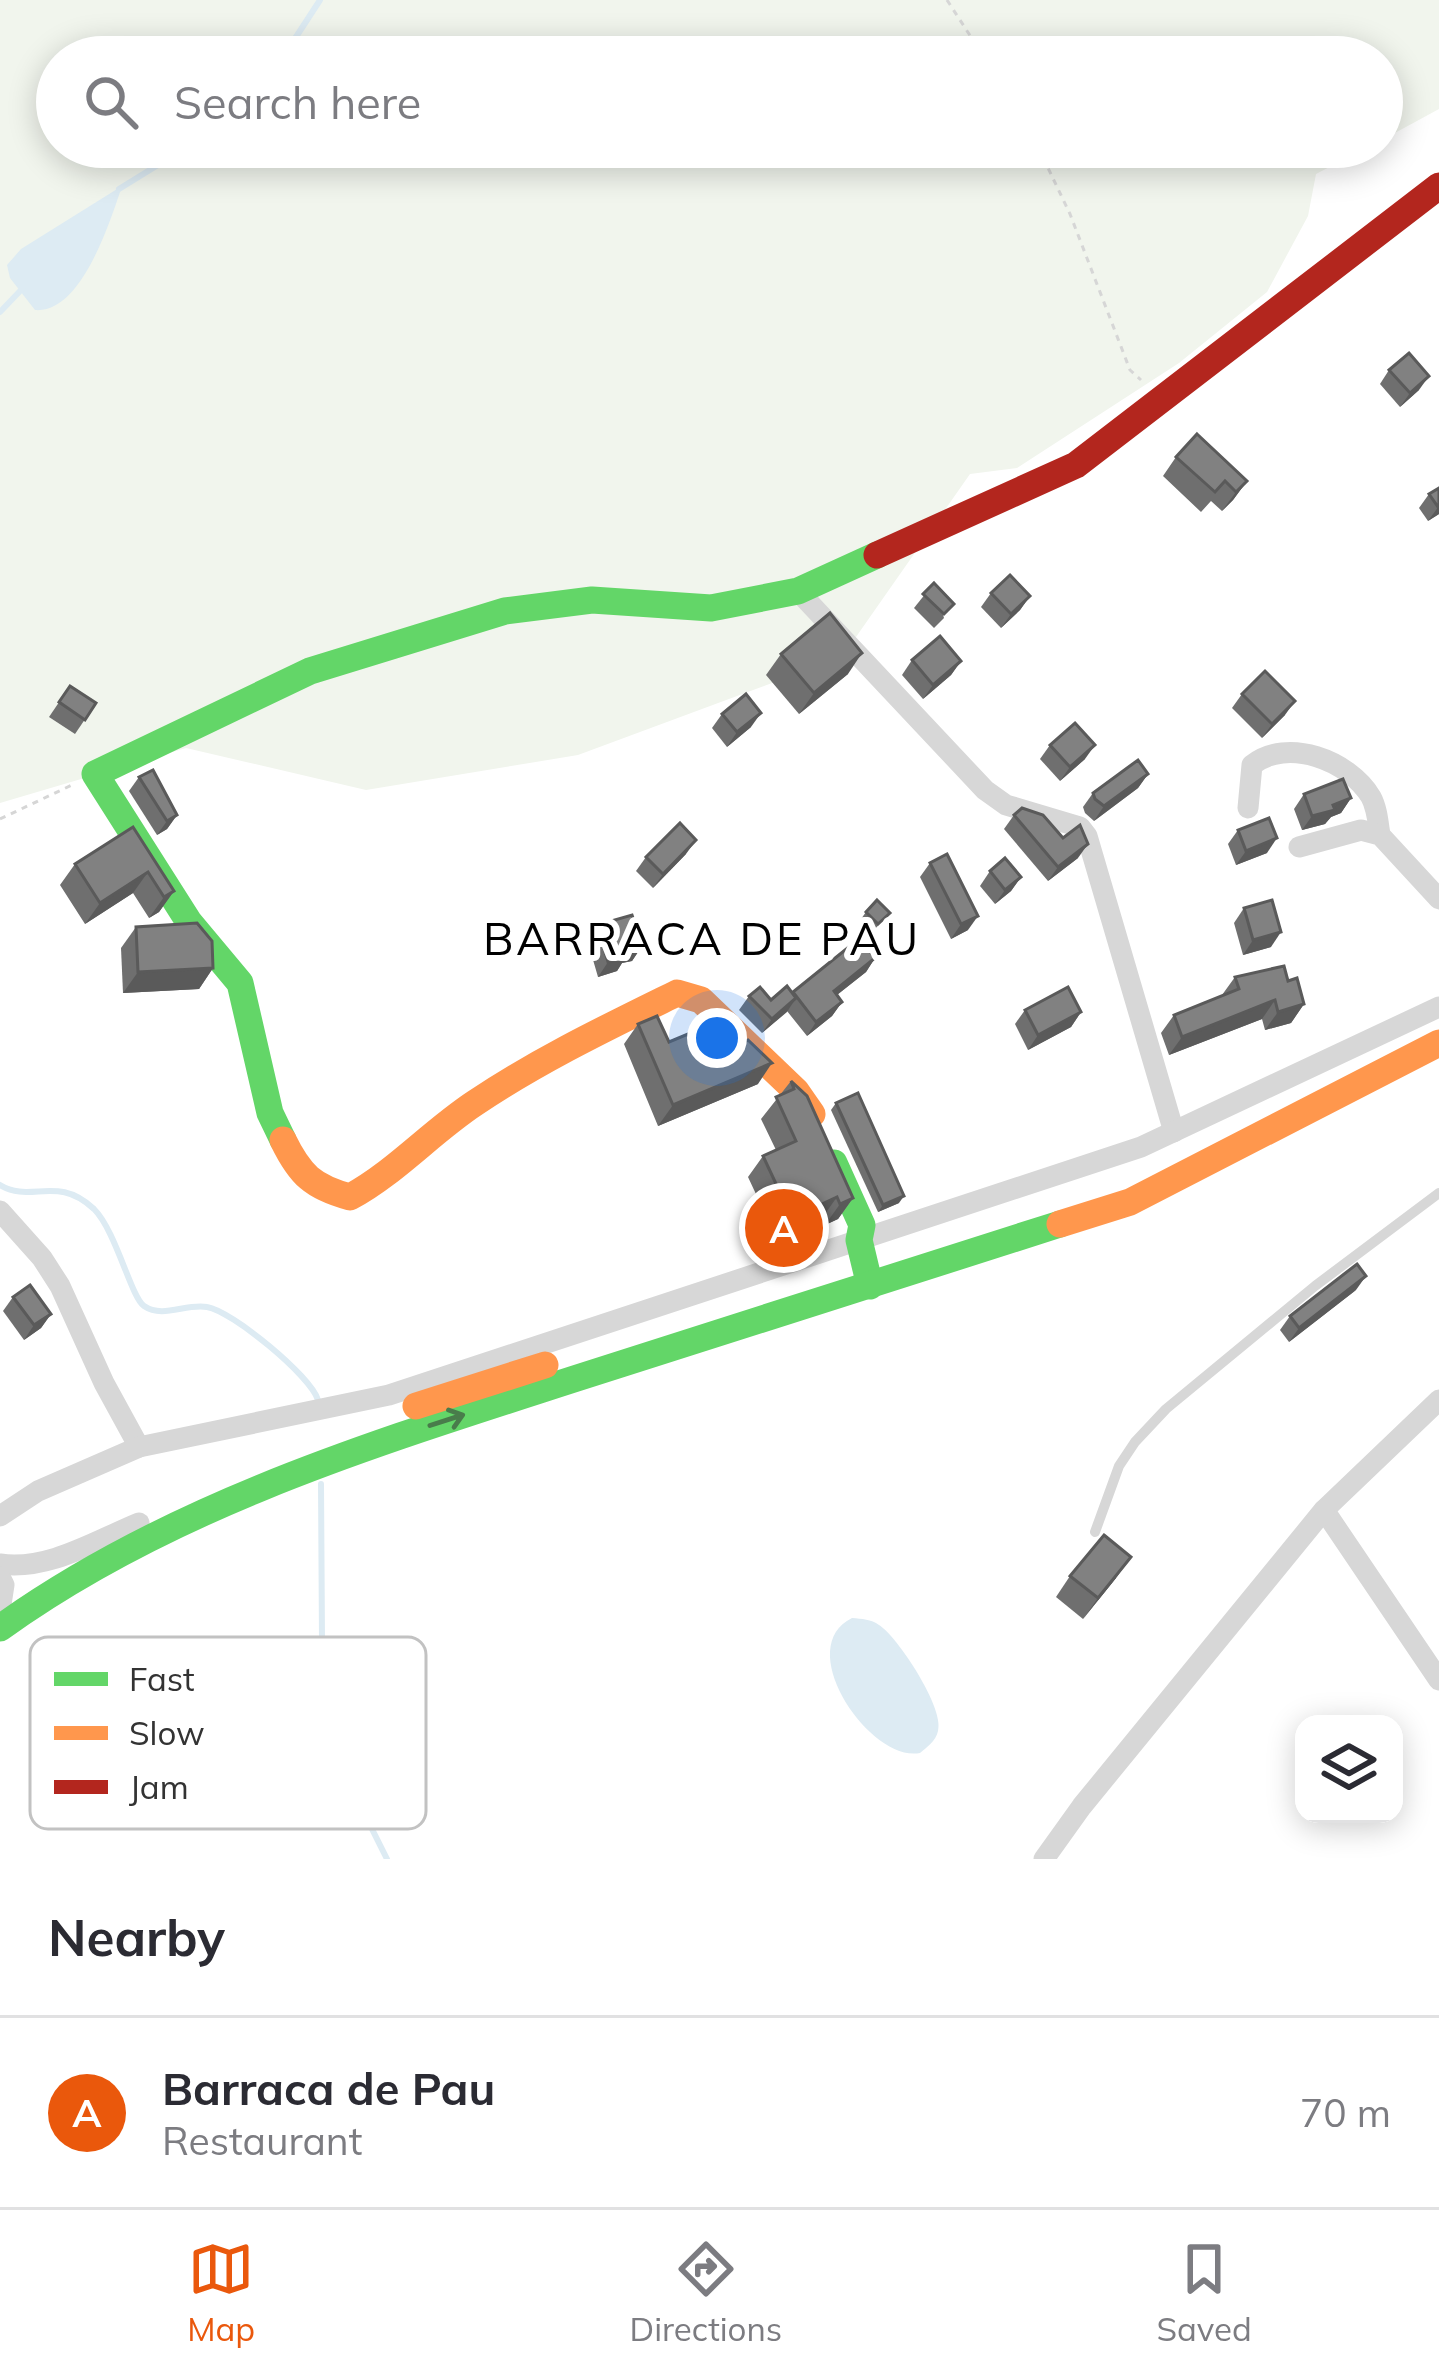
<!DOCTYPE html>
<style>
body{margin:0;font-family:Mulish,sans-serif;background:#f2f2f3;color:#2b2b33}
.controls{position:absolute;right:36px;bottom:36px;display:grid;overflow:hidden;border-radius:24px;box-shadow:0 6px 30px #0003}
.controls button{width:108px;height:108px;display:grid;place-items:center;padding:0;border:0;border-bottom:3px solid #e1e1e2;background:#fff;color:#2b2b33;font:60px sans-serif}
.you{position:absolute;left:717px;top:1038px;width:42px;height:42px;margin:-30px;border:9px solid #fff;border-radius:50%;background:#1a73e8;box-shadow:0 0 0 18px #1a73e833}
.badge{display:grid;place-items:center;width:78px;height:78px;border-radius:50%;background:#ea580c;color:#fff;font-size:39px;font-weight:700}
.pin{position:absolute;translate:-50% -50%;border:6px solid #fff;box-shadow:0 3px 12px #0006}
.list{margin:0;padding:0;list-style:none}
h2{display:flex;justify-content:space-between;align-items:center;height:156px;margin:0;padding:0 48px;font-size:51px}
h2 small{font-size:39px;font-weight:400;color:#7c7c81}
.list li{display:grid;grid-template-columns:78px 1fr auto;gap:36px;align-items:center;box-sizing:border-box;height:192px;padding:0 48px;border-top:3px solid #e1e1e2}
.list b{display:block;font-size:45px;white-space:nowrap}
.list p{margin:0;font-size:39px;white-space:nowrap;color:#7c7c81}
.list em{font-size:39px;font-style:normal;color:#7c7c81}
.icon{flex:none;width:66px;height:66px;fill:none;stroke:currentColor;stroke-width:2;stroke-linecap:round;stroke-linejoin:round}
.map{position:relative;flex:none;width:1439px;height:1859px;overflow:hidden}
.search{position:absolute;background:#fff;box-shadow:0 6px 30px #0003;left:36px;right:36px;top:36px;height:132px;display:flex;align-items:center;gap:30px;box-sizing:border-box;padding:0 42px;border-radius:66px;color:#7c7c81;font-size:45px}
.sheet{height:348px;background:#fff}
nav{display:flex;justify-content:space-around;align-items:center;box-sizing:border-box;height:168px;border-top:3px solid #e1e1e2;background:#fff;font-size:33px;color:#7c7c81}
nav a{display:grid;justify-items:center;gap:6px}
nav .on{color:#ea580c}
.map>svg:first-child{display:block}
.green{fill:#f1f5ed}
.water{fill:#ddebf3}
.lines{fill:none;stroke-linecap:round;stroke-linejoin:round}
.stream{stroke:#ddebf3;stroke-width:6}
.path{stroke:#d6d6d6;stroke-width:3;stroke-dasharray:6 6;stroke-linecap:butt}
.lane{stroke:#d7d7d7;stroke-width:10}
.street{stroke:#d7d7d7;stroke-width:21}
.fast{stroke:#63d668;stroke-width:27}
.slow{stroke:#ff974d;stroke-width:27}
.jam{stroke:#b3261e;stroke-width:27}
.wall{fill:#6f6f6f}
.shaded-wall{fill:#5a5a5a}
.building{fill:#818181;stroke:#5a5a5a;stroke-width:3}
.oneway{stroke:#497c4b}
.labels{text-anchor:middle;stroke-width:12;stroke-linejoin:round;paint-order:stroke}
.neighbourhood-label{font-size:45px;letter-spacing:3px;fill:#000;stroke:#fff}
.key{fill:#fff;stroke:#c2c2c2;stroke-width:3}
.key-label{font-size:33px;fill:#333}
</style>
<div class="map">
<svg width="1439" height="1859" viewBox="0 0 1439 1859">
<rect width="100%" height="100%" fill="#fff"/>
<!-- green -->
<polygon class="green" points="0,0 1439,0 1439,109 1382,140 1382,57 57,57 57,147 1368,147 1316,174 1308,216 1267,292 1179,363 1017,468 970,474 842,657 578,755 366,790 186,748 0,803"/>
<!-- water -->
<g class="water">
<path d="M122,186c-12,36 -41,128 -87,124l-25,-32 -3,-13 14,-16z"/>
<path d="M852,1618c10,1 19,1 27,7 19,12 66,84 59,106 -2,10 -11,16 -18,22 -49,10 -129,-105 -68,-135z"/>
</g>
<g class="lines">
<!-- stream -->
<g class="stream">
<polyline points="283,57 320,0"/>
<polyline points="119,189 187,147"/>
<polyline points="0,312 22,289"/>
<path d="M0,1185c31,19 57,-11 94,24 22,22 37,88 50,97 19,13 42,-3 63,1 25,4 104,69 111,93"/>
<polyline points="321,1484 322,1640 348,1781 387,1859"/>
</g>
<!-- path -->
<g class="path">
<polyline points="947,0 984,57"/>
<polyline points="1038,147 1070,214 1130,370 1141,380"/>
<polyline points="0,819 72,785"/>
</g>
<!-- lane -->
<polyline class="lane" points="1095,1532 1119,1466 1135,1442 1166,1409 1315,1286 1439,1193"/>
<!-- street -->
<g class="street">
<polyline points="798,591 985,790 1006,805 1080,827 1087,836 1174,1132"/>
<path d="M1248,808l4,-43c35,-28 97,-5 119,32 6,11 7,25 9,38"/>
<polyline points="1299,847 1361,830 1380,835 1439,899"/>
<polyline points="0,1211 42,1258 60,1286 104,1383 139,1447"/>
<polyline points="1439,1400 1324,1510 1439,1680"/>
<polyline points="0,1516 38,1491 139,1447 389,1395 1141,1147 1439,1007"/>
<path d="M0,1564c48,7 95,-23 139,-41"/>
<polyline points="0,1577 4,1585 0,1611"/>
<polyline points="1044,1859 1082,1806 1324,1510"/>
</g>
<!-- fast -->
<g class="fast">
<polyline points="283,1140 270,1113 240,983 189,922 95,774 310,671 505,611 592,600 711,608 798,591 877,555"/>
<polyline points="834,1163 862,1225 859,1240 870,1286"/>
<path d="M0,1628c171,-123 376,-185 574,-249 162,-51 324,-103 486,-155"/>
</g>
<!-- slow -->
<g class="slow">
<path d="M283,1140c17,35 30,47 67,57 46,-25 81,-65 125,-94 64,-43 133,-76 202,-110l24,7 95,91 16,23"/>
<polyline points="1060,1224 1130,1202 1439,1043"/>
<polyline points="416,1406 545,1365"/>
</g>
<!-- jam -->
<polyline class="jam" points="877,555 1076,465 1439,186"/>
</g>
<!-- wall -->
<g class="wall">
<polygon points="1067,147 1109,147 1102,156 1071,163"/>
<polygon points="1169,147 1206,147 1200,156 1176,165"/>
<polygon points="1389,370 1419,390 1400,407 1380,384"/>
<polygon points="1176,457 1247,481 1233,500 1222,511 1211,501 1201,512 1163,476"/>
<polygon points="1439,488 1439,514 1428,521 1419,508 1429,494"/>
<polygon points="934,583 944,618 934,628 914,608"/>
<polygon points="991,593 1030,596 1020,610 1001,628 981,607"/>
<polygon points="781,654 848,674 799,714 766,675"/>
<polygon points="912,660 961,661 951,675 923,699 902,675"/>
<polygon points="70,686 96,703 75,734 49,717"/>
<polygon points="1242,694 1285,715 1262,738 1232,708"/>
<polygon points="722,714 751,727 727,747 712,728"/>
<polygon points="1050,745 1085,759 1060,781 1040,759"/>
<polygon points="1148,774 1138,788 1094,821 1085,813 1083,807 1093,793"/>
<polygon points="139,777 177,815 167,829 157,835 129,791"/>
<polygon points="1304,794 1351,798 1341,813 1331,817 1325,824 1302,830 1294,809"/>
<polygon points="1014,815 1063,838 1078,858 1048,881 1004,829"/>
<polygon points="133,827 174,891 159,912 149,918 133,893 85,924 60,885 75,864"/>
<polygon points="1238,830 1267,853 1236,865 1228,844"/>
<polygon points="686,854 653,888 636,871 646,857"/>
<polygon points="930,863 968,930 951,939 920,877"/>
<polygon points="990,871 1021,877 1011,891 995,904 980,886"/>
<polygon points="1244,908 1271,947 1243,955 1234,923"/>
<polygon points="866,912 890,913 873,931 861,919"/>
<polygon points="597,925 642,946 632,961 622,963 617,971 598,977 587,939"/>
<polygon points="136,927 213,968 199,989 123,993 121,948"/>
<polygon points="875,958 866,972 837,995 842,1002 832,1016 807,1036 787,1011 762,1033 739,1010 749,996 771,1000"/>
<polygon points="1235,977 1288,981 1304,1004 1291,1023 1265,1030 1262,1019 1169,1055 1161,1033 1174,1015 1222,995"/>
<polygon points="1025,1010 1081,1012 1071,1027 1028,1050 1015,1024"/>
<polygon points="638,1024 700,1060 758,1084 658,1126 624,1044"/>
<polygon points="791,1081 853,1198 838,1219 825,1225 822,1218 777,1239 748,1177 763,1156 776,1150 761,1119"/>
<polygon points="836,1103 899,1203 878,1212 831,1110"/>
<polygon points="1356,1290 1289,1342 1280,1330 1290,1316"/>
<polygon points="13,1297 51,1314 41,1328 24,1340 3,1311"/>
<polygon points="1070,1576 1116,1578 1083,1619 1056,1597"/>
</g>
<!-- shaded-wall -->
<g class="shaded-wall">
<polygon points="1083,147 1109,147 1102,156 1071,163"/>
<polygon points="1189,147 1206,147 1200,156 1176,165"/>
<polygon points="1429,376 1419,390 1400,407 1410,393"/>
<polygon points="1247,481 1233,500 1222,511 1236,492"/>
<polygon points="1439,506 1439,514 1428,521"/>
<polygon points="1030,596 1020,610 1001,628 1011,614"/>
<polygon points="862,653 848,674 799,714 814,693"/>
<polygon points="961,661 951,675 923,699 933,685"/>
<polygon points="1295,701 1285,715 1262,738 1272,724"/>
<polygon points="761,713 751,727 727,747 737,732"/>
<polygon points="1095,745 1085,759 1060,781 1070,767"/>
<polygon points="1148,774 1138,788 1094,821 1104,806"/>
<polygon points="1351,798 1341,813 1331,817 1325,824 1302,830 1312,816"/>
<polygon points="177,815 167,829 157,835 167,821"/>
<polygon points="1277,838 1267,853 1236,865 1246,851"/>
<polygon points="696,840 686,854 653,888 663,874"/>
<polygon points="1088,844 1078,858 1048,881 1058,867"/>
<polygon points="148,872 133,893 85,924 100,903"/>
<polygon points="1021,877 1011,891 995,904 1005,890"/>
<polygon points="174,891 159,912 149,918 164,897"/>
<polygon points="978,916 968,930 951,939 961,924"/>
<polygon points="1281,932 1271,947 1243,955 1253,940"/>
<polygon points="642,946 632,961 622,963 617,971 598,977 608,962 625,951"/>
<polygon points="875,958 866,972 824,1005 834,991"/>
<polygon points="213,968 199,989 123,993 138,972"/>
<polygon points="796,998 787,1012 762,1033 772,1019"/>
<polygon points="1275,1000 1262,1019 1169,1055 1182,1037"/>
<polygon points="842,1002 832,1016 807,1036 816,1022"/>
<polygon points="1304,1004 1291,1023 1265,1030 1278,1012"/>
<polygon points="1081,1012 1071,1027 1028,1050 1038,1035"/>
<polygon points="772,1063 758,1084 658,1126 673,1105"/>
<polygon points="904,1196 899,1203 878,1212 883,1205"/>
<polygon points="837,1197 822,1218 777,1239 792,1218"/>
<polygon points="853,1198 838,1219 825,1225 840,1204"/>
<polygon points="1366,1276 1356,1290 1289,1342 1299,1328"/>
<polygon points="51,1314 41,1328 24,1340 34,1325"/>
<polygon points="1131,1557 1116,1578 1083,1619 1098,1598"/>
</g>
<!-- building -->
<g class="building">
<polygon points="1109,47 1115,57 1092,57"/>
<polygon points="1409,353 1429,376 1410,393 1389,370"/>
<polygon points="1197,434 1247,481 1236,492 1225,481 1215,492 1176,457"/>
<polygon points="1439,488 1439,506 1438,507 1429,494"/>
<polygon points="1010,575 1030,596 1011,614 991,593"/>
<polygon points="934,583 954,604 944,614 923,594"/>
<polygon points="830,613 862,653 814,693 781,654"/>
<polygon points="940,636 961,661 933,685 912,660"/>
<polygon points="1265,671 1295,701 1272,724 1242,694"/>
<polygon points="70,686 96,703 85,720 59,702"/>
<polygon points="746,694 761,713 737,732 722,714"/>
<polygon points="1075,723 1095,745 1070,767 1050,745"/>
<polygon points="1138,760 1148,774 1104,806 1095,799 1093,793"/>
<polygon points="153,770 177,815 167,821 139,777"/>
<polygon points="1343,779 1351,798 1333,805 1335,810 1312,816 1304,794"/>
<polygon points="1022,808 1043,815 1063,838 1080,825 1088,844 1058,867 1014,815"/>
<polygon points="1269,818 1277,838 1246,851 1238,830"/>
<polygon points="680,823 696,840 663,874 646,857"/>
<polygon points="133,827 174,891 164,897 148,872 100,903 75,864"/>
<polygon points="947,854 978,916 961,924 930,863"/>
<polygon points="1005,858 1021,877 1005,890 990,871"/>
<polygon points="877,900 890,913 878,924 866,912"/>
<polygon points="1272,900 1281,932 1253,940 1244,908"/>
<polygon points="632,915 642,946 625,951 627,957 608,962 597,925"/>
<polygon points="197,923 212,941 213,968 138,972 136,927"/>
<polygon points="860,938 875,958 834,991 842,1002 816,1022 793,992"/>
<polygon points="1284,966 1288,981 1297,978 1304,1004 1278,1012 1275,1000 1182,1037 1174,1015 1239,989 1235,977"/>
<polygon points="787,986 796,998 772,1019 749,996 760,987 771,1000"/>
<polygon points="1068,987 1081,1012 1038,1035 1025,1010"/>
<polygon points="657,1016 669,1042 688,1034 700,1060 748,1040 772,1063 673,1105 638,1024"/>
<polygon points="791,1081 807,1096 853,1198 840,1204 837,1197 792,1218 763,1156 796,1141 776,1097 794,1089"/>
<polygon points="858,1093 904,1196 883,1205 836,1103"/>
<polygon points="1357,1264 1366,1276 1299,1328 1290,1316"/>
<polygon points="30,1285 51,1314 34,1325 13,1297"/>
<polygon points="1104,1535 1131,1557 1098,1598 1070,1576"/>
</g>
<!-- one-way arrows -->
<defs><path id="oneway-shaft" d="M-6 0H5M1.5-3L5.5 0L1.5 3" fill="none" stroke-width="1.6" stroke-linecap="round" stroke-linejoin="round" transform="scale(3)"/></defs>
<use class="oneway" href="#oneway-shaft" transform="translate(447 1420) rotate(-18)"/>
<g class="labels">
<!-- neighbourhood labels -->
<g class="neighbourhood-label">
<text x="702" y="955">BARRACA DE PAU</text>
</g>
</g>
<!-- legend -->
<rect x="30" y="1637" width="396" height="192" rx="18" class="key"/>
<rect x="54" y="1672" width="54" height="14" fill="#63d668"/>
<rect x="54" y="1726" width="54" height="14" fill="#ff974d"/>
<rect x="54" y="1780" width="54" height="14" fill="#b3261e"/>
<g class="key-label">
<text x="129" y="1691">Fast</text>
<text x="129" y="1745">Slow</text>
<text x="129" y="1799">Jam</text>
</g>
</svg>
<div class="controls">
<button><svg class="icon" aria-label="layers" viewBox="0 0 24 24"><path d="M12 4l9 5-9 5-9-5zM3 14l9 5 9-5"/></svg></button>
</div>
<div class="you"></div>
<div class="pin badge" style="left:784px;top:1228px">A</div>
<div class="search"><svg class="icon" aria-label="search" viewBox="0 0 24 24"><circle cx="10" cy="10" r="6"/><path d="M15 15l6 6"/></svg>Search here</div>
</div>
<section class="sheet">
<h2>Nearby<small></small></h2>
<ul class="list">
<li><span class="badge">A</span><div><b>Barraca de Pau</b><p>Restaurant</p></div><em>70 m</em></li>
</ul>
</section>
<nav>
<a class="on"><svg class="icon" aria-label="map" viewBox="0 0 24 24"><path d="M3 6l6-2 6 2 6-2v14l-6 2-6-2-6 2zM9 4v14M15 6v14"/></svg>Map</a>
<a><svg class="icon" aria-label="directions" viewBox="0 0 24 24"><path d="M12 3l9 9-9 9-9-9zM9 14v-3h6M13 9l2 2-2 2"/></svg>Directions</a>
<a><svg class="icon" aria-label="saved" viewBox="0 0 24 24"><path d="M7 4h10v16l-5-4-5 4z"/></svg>Saved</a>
</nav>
